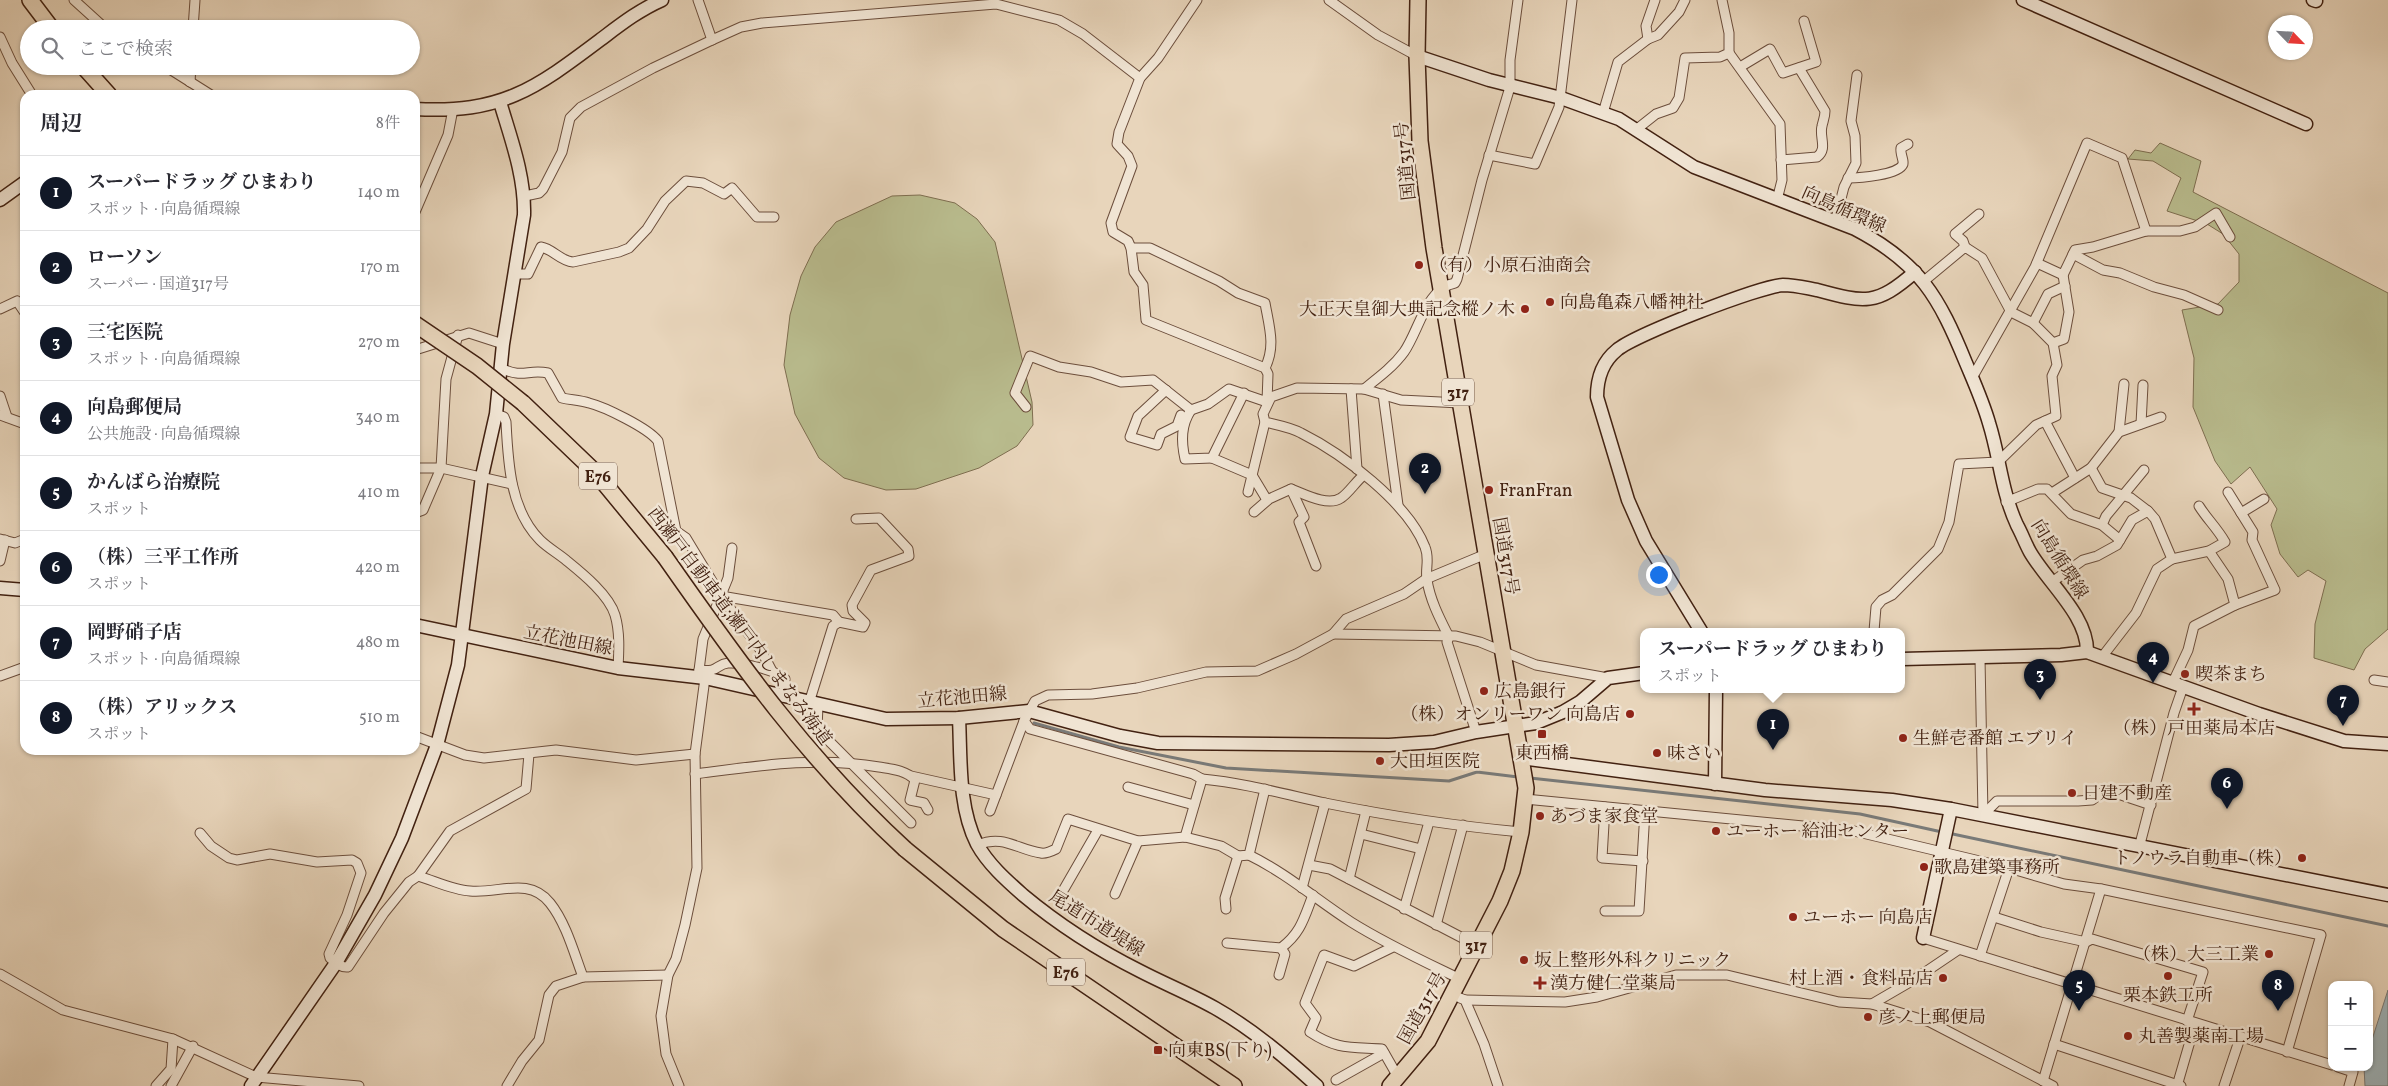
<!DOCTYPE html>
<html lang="ja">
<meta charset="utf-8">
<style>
body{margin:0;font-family:Vollkorn,"Noto Serif JP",serif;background:#f7f7f7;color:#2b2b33}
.controls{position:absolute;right:15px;bottom:15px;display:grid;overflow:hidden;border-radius:10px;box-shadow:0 1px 4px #0004}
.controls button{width:45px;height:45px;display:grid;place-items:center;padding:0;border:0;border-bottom:1px solid #e1e1e2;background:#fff;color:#2b2b33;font:25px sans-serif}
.compass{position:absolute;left:2268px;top:15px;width:45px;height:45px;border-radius:50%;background:#fff;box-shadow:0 1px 4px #0004;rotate:115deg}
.you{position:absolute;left:1658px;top:574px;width:18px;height:18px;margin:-12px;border:4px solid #fff;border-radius:50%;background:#1a73e8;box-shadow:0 0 0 8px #1a73e833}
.badge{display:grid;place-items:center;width:32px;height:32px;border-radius:50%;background:#111827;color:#fff;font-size:16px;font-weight:700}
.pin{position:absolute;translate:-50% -41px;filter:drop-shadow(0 1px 2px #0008)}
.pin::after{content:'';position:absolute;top:26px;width:18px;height:15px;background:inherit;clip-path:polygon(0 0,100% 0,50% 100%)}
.popup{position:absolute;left:1640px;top:628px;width:265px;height:65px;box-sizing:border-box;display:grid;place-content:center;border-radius:10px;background:#fff;filter:drop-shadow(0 1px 4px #0005);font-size:16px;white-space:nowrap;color:#7c7c81}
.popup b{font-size:19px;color:#2b2b33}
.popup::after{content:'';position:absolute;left:50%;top:100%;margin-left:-10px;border:10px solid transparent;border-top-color:#fff}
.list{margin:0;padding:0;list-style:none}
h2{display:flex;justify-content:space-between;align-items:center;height:65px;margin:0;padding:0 20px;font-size:21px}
h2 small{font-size:16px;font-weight:400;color:#7c7c81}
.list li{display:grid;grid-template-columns:32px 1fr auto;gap:15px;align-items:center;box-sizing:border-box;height:75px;padding:0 20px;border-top:1px solid #e1e1e2}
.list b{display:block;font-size:19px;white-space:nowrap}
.list p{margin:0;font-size:16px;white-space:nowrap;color:#7c7c81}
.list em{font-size:16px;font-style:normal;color:#7c7c81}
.icon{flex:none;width:28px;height:28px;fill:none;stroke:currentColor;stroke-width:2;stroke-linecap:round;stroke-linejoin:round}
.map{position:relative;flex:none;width:2388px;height:1086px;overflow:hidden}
.search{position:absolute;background:#fff;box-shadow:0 1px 4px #0004;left:20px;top:20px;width:400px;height:55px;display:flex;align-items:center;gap:12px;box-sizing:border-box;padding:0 18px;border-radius:28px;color:#7c7c81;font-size:19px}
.panel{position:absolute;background:#fff;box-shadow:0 1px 4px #0004;left:20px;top:90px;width:400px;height:665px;border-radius:15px}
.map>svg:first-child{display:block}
.green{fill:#b9bc8e;stroke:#7e6e50}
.water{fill:#9eb5bc;stroke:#797a78}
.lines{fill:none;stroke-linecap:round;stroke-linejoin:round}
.stream{stroke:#797a78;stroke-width:3}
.street-casing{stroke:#6c4e3c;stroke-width:11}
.secondary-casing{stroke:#422111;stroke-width:15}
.highway-casing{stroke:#422111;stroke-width:18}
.street{stroke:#f0e4d3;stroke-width:9}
.secondary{stroke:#f0e4d3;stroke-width:12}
.highway{stroke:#e8d5bb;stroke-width:15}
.highway-bridge-casing{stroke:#422111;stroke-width:18;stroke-linecap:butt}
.highway-bridge{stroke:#e8d5bb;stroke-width:15}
.poi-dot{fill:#8f2418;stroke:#f0e4d3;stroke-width:2}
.labels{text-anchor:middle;stroke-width:5;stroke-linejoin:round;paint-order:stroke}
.shield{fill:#f0e4d3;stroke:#765c4b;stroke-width:1}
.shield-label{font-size:16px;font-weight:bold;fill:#422111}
.street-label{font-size:18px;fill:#422111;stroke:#f0e4d3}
.poi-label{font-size:18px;fill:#422111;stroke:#f0e4d3;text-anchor:start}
</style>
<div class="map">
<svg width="2388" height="1086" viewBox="0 0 2388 1086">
<rect width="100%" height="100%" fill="#e8d5bb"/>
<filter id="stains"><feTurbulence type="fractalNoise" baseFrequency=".004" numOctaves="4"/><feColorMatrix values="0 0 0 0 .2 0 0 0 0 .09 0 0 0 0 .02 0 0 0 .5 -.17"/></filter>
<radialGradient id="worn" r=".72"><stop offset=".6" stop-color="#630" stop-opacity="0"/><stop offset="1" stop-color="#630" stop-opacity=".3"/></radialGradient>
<!-- green -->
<g class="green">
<polygon points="2160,143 2201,161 2193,192 2388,293 2388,629 2365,649 2354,670 2314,658 2315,624 2326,581 2308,570 2298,577 2280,554 2271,525 2277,509 2250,467 2231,484 2215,461 2193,407 2194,358 2182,310 2218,304 2239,282 2239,254 2223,234 2207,224 2167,211 2181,178 2153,161 2128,159 2135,150 2151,153"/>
<polygon points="920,195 955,203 977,219 995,242 1032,402 1033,425 1017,446 979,468 916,489 886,490 844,478 819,458 795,414 784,365 790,315 801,276 815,247 836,222 892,196"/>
</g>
<!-- water -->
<polygon class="water" points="2388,990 2388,1086 2365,1086 2364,1067 2369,1067 2369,1049"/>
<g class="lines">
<!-- stream -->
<g class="stream">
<polyline points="1034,723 1119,747 1226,768 1449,781 1477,772 1518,777"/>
<polyline points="1530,778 1860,814 1942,832"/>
<polyline points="1948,833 2388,926"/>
</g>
<defs>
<g id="street">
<polyline points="74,0 106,29"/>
<polyline points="698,0 712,40"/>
<polyline points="1329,0 1378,35 1417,56"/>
<polyline points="193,29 195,0"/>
<polyline points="0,37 12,63 32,95"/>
<polyline points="1648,39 1646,26 1655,0"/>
<polyline points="1729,53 1780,124 1782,180 1777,200"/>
<polyline points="165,66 211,95"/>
<polyline points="1740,67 1770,49 1783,73 1816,62 1804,21"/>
<polyline points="190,82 191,66"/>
<polyline points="1603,113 1618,62 1648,39 1658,35 1679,12 1685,0"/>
<polyline points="1637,129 1656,114 1673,108 1679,98 1685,58 1720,57 1729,53 1729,33 1722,0"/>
<polyline points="1489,155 1535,164 1559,107 1572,0"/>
<path d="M1781,160l36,-3c11,-8 2,-20 5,-31 1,-5 3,-9 3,-15l-26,-43"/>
<path d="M1848,178c11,0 51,-3 55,-14 1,-4 -3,-10 -2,-16l7,-4"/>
<polyline points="525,196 539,193 543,189 562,152 570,118 581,107 653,68 712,40 741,27 762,23 996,4 1059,20 1083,34 1140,78"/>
<polyline points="415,212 448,135 453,109"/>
<polyline points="1835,222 1844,187 1856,163 1855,136 1851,121 1857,75"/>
<polyline points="1965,247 1963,241 1955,234 1979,214"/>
<path d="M1131,248h19l69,33 19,12 27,10c4,23 11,43 0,65"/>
<polyline points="2073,254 2103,270 2120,273 2154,287 2184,295 2218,310"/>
<polyline points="2037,263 2063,275 2075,250 2093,247 2146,231 2180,231 2195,227 2216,213 2230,237"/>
<path d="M515,274h13l13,-27c12,2 19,14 32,15l46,-10 10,-4 18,-19 18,-28 21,-20 17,2 21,11 8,-6 25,29h17"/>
<polyline points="0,309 17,301 25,313"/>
<polyline points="2033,323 2048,294 2065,286"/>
<polyline points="2053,343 2064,339 2069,312 2063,275"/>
<polyline points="415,350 469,333 503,344"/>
<path d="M501,368c22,11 26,1 47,5l14,25c9,2 18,2 27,5 16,4 59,25 69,38l18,90 10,7 35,58 112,19 6,7"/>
<polyline points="1972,378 2035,267 2087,143 2122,158 2146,231"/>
<polyline points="1351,389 1357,469"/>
<path d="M1364,389c14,-11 29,-22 40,-37 15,-21 22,-64 51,-69l2,-4 25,-99 28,-93v-27l8,-60"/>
<polyline points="1166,390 1138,416 1130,437 1157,445 1161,434 1177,426 1181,415"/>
<polyline points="1383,394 1398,505"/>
<polyline points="0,396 7,417"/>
<path d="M1460,403l-59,-3 -37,-11 -67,-1 -26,9 -8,17 2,8c12,3 25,5 36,11 42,21 107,70 124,114 5,12 0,21 2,33 3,20 13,39 22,57l-2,5 29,90"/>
<polyline points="1026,407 1015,393 1030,356 1059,367 1091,372 1121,382 1153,380 1191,410 1208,404 1229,389 1267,402 1268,374 1265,368 1146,320 1143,285 1134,272 1131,248 1128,241 1113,232 1111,223 1132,166 1128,156 1117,144 1119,132 1140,78 1158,58 1197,0"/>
<path d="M1191,410c-10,15 -10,31 -6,49l27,-1 32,-65"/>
<path d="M496,414l8,3 2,5c2,40 4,88 34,118 8,8 19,14 27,21 16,13 42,34 48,54 5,17 4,35 3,53"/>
<polyline points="0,415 25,424"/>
<polyline points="2045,421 2075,478"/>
<polyline points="2141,424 2143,385"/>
<polyline points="2119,432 2124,384"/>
<polyline points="1212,458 1252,475 1267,500"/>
<polyline points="415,468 441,468 512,484"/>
<polyline points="2091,468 2102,488 2131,498 2148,511"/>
<polyline points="1291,489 1304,517 1299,522 1316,566"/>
<polyline points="1248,492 1265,422"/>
<polyline points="2228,492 2253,532 2252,540 2275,590 2235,605"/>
<polyline points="2052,493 2091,468 2119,432 2161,417"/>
<polyline points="2006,502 2038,489 2047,489 2071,514 2102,525 2120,540"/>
<path d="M1254,512l15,-13 22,-10c13,5 37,18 50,9 8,-5 15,-17 23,-23"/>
<polyline points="415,513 423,510 441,468 446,379 458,335"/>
<polyline points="2241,513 2264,499"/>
<polyline points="2102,525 2106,516 2144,470"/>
<polyline points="0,539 15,543 25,539"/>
<path d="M2172,559l37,-8 16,-9c-8,-14 -18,-23 -26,-36"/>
<polyline points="0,561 5,540"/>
<polyline points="2052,582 2083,560 2097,556 2117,545 2132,520 2148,511 2155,519 2172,559 2157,569 2136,613 2102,657"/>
<polyline points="721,596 762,652 772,671"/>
<polyline points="1874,631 1876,607 1882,600 1892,595 1938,549 1949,522 1959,464 1998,462 2036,425 2056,416 2052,376 2057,365 2053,343 2033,323 2011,312 1982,258 1965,247 1924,281"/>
<polyline points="1333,634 1456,636 1480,642 1536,665 1608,678"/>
<polyline points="1980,658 1983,815"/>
<path d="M699,670c20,3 17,-6 29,-7 13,-1 48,7 57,16l-2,18"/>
<polyline points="0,676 25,667"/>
<polyline points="698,678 703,639 728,578 732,548"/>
<polyline points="2374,680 2388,682"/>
<polyline points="2173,682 2188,650 2194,626 2235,605 2228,579 2209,551"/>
<polyline points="809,703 833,626 839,622 863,627 865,623 853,611 852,605 871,570 909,556 908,549 879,518 856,519"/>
<polyline points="818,705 817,729 911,823"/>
<polyline points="1024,721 1030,729 1193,774 1202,779 1185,837"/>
<polyline points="415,736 465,755 484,758 556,750 636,760 695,754"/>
<path d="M695,774c62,-8 122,-18 184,-7 12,2 27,3 36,13l-5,20 14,3 4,7"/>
<polyline points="911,776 996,795"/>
<path d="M1202,779c42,4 82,15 123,24 65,13 130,23 196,29"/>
<polyline points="1128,787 1194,805"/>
<polyline points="1525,799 1854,831 2009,868 2064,884 2101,889 2321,935 2287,1052"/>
<polyline points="1605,807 1602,858 1643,861"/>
<polyline points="990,811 1024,721 1035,701 1048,695 1092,694 1137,688 1206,672 1257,671 1296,654 1333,634 1346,619 1404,594 1426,579 1486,554"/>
<polyline points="1983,815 1997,801 2078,801 2092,800 2106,790 2151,805"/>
<path d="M200,833l11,13 18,12 8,2 33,-6 47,8 35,-2 5,3 4,10 -14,42 -18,39 1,4c5,4 11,10 18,9l36,-54 25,-31 9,-6 32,-45 76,-42 3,-35"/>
<polyline points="1361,834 1421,849"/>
<polyline points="2140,844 2174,713 2183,687"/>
<path d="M978,845c25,-11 40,5 63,8 5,1 11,-2 15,-4l12,-30 70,22 47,-4 36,9 17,10"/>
<path d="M1249,855c37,18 68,45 102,67 35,22 72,39 109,57"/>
<polyline points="1309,865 1330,869 1476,945"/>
<path d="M418,876c17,5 35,14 52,15 28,3 59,-15 80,12 16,20 24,50 33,74"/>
<polyline points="1349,879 1366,811"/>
<polyline points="1302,888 1325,803"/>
<polyline points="1064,889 1098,830"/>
<polyline points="1115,894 1138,841"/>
<polyline points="1226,909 1225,898 1238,856 1249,855 1265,789"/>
<polyline points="1404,909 1429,822"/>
<polyline points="1605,911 1639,911 1645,811"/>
<polyline points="1994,917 2041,932 2086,942 2092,939 2203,972 2187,1021"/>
<polyline points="1436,925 1463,825"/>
<polyline points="1923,938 2332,1065"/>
<path d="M1227,943l54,5c20,-15 23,-30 32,-53"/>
<path d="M1393,947l-39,19 -30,-11 -19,48 11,15 -6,14c27,18 41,15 72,17l16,28"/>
<polyline points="1980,956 2009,868"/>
<polyline points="0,974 63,1010 173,1039 256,1077 359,1086"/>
<polyline points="1279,975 1285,954 1281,948"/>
<polyline points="1460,998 1465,1000 1484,1044 1498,1086"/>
<polyline points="1465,1000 1565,1002 1597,997 1676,975 1727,975 1839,1002 1872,1004 1930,1022 2053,1086"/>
<polyline points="1872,1004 1915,979 1958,950"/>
<polyline points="2054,1044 2181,1086"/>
<polyline points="2338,1067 2353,1072 2349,1086"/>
<polyline points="1336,1080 1384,1053"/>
<polyline points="2043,1081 2101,889"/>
<polyline points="156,1086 171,1069 173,1039"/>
<polyline points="171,1086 193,1046"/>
<polyline points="507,1086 522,1061 539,1040 549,995 556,986 583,977 668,975"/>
<polyline points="679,1086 666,1054 661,1016 668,975 676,959 685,925 697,868 695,754 705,678"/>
<polyline points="2177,1086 2195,1024"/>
<polyline points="2224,1086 2240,1038"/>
</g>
<g id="secondary">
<polyline points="2023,0 2306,124"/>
<polyline points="2313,0 2316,1"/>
<path d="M1417,56l72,24 72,18 58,21 75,48 161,62c65,34 84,68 111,134 8,19 17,39 23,60 11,35 12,67 28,102 5,9 8,18 13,27 18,31 58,64 57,100"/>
<path d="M415,109c86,5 120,-20 185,-69 20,-15 39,-30 62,-40"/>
<polyline points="0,200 25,182"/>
<polyline points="0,588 25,590"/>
<polyline points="415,625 618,668 705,678 886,719 959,718 1029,711 1120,736 1158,743 1389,745 1434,742 1476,732 1536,723 1563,712 1580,702 1608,678 1644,673"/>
<path d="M1701,631l-55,-90 -18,-41 -31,-103c0,-18 5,-35 20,-47 17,-15 144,-64 166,-65 12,0 23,3 34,5 48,13 59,16 98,-18"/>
<polyline points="1902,659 2061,655 2087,652 2259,714 2344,741 2388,744"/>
<path d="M959,718c2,41 -1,89 18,126 11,20 29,36 46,51 36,30 75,55 117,76 25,13 50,23 75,37 37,21 70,49 102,78"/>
<polyline points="1521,758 1765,790 1892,800 1951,809 2388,895"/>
<polyline points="1715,784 1716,689"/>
<polyline points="1923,938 1951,809"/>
<path d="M251,1086l85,-123 39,-68 27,-57 35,-93 21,-80 24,-189 14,-62 7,-70 21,-129c1,-39 -13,-76 -24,-113"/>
</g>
<g id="highway">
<polyline points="30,0 52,29"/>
<polyline points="83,66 109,95"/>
<polyline points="523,403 595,472 665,557"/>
<polyline points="905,849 1003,929 1234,1086"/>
<polyline points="1390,1086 1428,1041 1500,901 1512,871 1521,832 1526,788 1434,248 1420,141 1417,56 1418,0"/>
</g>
</defs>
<!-- street casing -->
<use href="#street" class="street-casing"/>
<!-- secondary casing -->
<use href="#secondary" class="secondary-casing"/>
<!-- highway casing -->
<use href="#highway" class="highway-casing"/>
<!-- street -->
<use href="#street" class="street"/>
<!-- secondary -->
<use href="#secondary" class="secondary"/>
<!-- highway -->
<use href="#highway" class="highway"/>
<defs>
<g id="highway-bridge">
<polyline points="415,324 477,366 523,403"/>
<path d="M665,557c75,107 143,203 240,292"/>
</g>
</defs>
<!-- highway-bridge casing -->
<use href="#highway-bridge" class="highway-bridge-casing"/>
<!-- highway-bridge -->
<use href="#highway-bridge" class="highway-bridge"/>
</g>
<!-- markers -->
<g class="poi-dot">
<circle cx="1419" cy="265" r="5"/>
<circle cx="1550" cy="302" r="5"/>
<circle cx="1525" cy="309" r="5"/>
<circle cx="1489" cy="490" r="5"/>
<circle cx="2185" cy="674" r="5"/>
<circle cx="1484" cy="691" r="5"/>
<path d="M2191.5 701.5h5v5h5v5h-5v5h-5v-5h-5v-5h5z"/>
<circle cx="1630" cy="714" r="5"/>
<rect x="1537" y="729" width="10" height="10" rx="2.5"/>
<circle cx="1903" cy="738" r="5"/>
<circle cx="1657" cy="753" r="5"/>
<circle cx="1380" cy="761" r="5"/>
<circle cx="2072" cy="793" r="5"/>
<circle cx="1540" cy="816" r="5"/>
<circle cx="1716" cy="831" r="5"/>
<circle cx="2302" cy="858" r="5"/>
<circle cx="1924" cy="867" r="5"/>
<circle cx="1793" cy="917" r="5"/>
<circle cx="2269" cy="954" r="5"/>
<circle cx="1524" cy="960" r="5"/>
<circle cx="2168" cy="976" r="5"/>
<circle cx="1943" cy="978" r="5"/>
<path d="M1537.5 975.5h5v5h5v5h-5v5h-5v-5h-5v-5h5z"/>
<circle cx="1868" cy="1017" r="5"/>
<circle cx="2128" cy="1036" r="5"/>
<rect x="1153" y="1045" width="10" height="10" rx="2.5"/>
</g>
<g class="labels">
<!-- shield labels -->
<g class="shield">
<rect x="1442" y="378.5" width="32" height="27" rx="4"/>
<rect x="579" y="462.5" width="38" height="27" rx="4"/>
<rect x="1460" y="931.5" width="32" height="27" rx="4"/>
<rect x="1047" y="958.5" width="38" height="27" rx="4"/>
</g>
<g class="shield-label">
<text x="1458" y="398">317</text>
<text x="598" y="482">E76</text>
<text x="1476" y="951">317</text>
<text x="1066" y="978">E76</text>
</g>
<!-- street labels -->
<g class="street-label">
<text transform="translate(1405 161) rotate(-96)" y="6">国道317号</text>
<text transform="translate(1844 209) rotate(24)" y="6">向島循環線</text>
<text transform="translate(1506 556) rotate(80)" y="6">国道317号</text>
<text transform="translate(2060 559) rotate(58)" y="6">向島循環線</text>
<text transform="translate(740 626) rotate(53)" y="6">西瀬戸自動車道;瀬戸内しまなみ海道</text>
<text transform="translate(568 640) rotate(11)" y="6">立花池田線</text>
<text transform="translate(962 697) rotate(-5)" y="6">立花池田線</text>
<text transform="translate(1097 923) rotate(32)" y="6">尾道市道堤線</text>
<text transform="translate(1422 1008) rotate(-61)" y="6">国道317号</text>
</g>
<!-- poi labels -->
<g class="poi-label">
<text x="1429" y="271">（有）小原石油商会</text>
<text x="1560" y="308">向島亀森八幡神社</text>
<text x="1515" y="315" text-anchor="end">大正天皇御大典記念樅ノ木</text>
<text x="1499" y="496">FranFran</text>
<text x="2195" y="680">喫茶まち</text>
<text x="1494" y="697">広島銀行</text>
<text x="1620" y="720" text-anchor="end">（株）オンリーワン 向島店</text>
<text x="2194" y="734" text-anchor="middle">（株）戸田薬局本店</text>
<text x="1913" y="744">生鮮壱番館 エブリイ</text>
<text x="1542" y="759" text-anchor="middle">東西橋</text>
<text x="1667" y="759">味さい</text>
<text x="1390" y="767">大田垣医院</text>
<text x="2082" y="799">日建不動産</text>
<text x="1550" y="822">あづま家食堂</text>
<text x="1726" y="837">ユーホー 給油センター</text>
<text x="2292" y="864" text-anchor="end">トノウラ自動車（株）</text>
<text x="1934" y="873">歌島建築事務所</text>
<text x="1803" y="923">ユーホー 向島店</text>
<text x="2259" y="960" text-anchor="end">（株）大三工業</text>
<text x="1534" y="966">坂上整形外科クリニック</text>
<text x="1933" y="984" text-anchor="end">村上酒・食料品店</text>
<text x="1550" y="989">漢方健仁堂薬局</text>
<text x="2168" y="1001" text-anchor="middle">栗本鉄工所</text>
<text x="1878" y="1023">彦ノ上郵便局</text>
<text x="2138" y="1042">丸善製薬南工場</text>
<text x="1168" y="1056">向東BS(下り)</text>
</g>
</g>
<rect width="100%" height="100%" filter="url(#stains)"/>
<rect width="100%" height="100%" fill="url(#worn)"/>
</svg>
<div class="controls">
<button>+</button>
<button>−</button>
</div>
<svg class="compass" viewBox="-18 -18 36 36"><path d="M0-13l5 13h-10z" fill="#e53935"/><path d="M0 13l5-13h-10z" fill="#7c7c81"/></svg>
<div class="you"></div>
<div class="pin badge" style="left:1773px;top:750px">1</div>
<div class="popup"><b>スーパードラッグ ひまわり</b>スポット</div>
<div class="pin badge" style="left:1425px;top:494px">2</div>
<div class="pin badge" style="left:2040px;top:700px">3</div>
<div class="pin badge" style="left:2153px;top:683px">4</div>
<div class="pin badge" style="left:2079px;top:1011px">5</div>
<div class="pin badge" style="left:2227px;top:809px">6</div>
<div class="pin badge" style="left:2343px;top:726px">7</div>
<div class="pin badge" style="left:2278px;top:1011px">8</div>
<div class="search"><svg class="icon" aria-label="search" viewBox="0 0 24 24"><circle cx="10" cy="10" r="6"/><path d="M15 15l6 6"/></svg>ここで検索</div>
<section class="panel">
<h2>周辺<small>8件</small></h2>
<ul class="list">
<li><span class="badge">1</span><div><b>スーパードラッグ ひまわり</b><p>スポット · 向島循環線</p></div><em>140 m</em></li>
<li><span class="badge">2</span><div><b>ローソン</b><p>スーパー · 国道317号</p></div><em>170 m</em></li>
<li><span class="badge">3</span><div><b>三宅医院</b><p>スポット · 向島循環線</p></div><em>270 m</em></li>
<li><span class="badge">4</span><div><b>向島郵便局</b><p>公共施設 · 向島循環線</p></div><em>340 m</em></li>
<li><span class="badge">5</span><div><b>かんばら治療院</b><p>スポット</p></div><em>410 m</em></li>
<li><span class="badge">6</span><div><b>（株）三平工作所</b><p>スポット</p></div><em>420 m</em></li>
<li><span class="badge">7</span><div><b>岡野硝子店</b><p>スポット · 向島循環線</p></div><em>480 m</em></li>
<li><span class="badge">8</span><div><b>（株）アリックス</b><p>スポット</p></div><em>510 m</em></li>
</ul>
</section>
</div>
